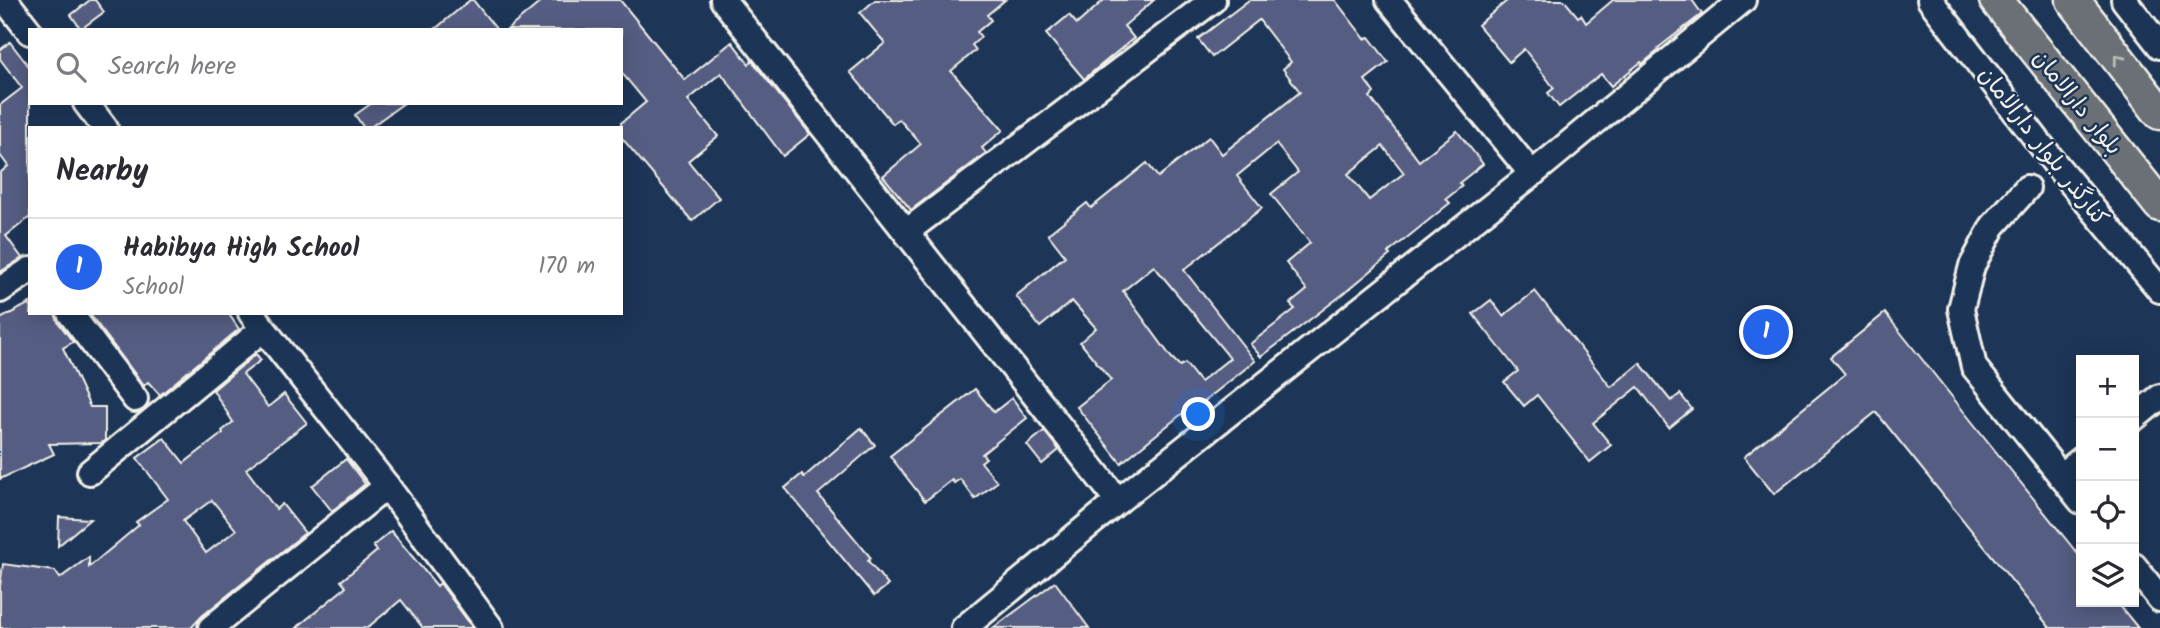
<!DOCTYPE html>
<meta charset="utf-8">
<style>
body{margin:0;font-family:Kalam,"Playpen Sans Arabic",sans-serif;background:#f7f7f7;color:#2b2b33}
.controls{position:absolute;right:21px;bottom:21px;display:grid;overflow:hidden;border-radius:0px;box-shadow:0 4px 18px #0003}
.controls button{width:63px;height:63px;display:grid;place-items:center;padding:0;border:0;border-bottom:2px solid #e1e1e2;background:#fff;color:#2b2b33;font:35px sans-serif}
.you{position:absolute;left:1199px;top:415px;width:24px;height:24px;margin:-18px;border:5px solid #fff;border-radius:50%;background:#1a73e8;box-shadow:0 0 0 10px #1a73e833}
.badge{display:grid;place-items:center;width:46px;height:46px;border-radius:50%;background:#2563eb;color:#fff;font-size:23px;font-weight:700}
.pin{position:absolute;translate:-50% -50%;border:4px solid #fff;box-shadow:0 2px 7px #0006}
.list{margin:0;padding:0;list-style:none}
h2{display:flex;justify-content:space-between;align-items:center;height:91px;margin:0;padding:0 28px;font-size:30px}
h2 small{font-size:23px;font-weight:400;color:#7c7c81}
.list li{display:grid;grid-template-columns:46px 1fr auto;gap:21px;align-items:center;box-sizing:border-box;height:98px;padding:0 28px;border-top:2px solid #e1e1e2}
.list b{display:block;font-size:26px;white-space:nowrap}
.list p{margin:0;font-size:23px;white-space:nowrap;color:#7c7c81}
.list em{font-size:23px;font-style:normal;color:#7c7c81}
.icon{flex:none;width:38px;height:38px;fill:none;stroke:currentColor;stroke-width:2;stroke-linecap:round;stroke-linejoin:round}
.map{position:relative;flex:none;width:2160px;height:628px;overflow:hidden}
.search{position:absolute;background:#fff;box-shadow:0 4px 18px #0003;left:28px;top:28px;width:595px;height:77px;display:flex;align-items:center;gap:18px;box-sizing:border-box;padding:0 24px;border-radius:0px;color:#7c7c81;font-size:26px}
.panel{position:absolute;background:#fff;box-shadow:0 4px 18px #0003;left:28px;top:126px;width:595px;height:189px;border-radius:0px}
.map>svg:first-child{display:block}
.building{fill:#555d83;stroke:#f4f1e8;stroke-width:2;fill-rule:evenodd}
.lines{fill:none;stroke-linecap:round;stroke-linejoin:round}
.minor-casing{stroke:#f4f1e8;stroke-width:30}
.major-casing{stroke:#f4f1e8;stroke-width:37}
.minor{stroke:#1d3557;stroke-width:24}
.major{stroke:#6a7074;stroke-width:32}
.oneway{stroke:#bdbdba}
.labels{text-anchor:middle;stroke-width:5;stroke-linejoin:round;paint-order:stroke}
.street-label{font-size:23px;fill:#f4f1e8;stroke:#1d3557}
</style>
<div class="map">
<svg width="2160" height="628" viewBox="0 0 2160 628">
<rect width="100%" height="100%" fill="#1d3557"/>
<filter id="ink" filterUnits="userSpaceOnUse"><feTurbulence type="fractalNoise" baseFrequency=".0143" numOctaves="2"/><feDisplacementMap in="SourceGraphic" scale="14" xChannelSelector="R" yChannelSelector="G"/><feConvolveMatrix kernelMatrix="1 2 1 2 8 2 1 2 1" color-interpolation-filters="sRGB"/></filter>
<g filter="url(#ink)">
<!-- building -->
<g class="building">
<polygon points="90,0 95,0 104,12 81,29 71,15"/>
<polygon points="470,0 473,0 497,30 434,30"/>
<polygon points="543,0 620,0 685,80 732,42 749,64 752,61 810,134 783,156 721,73 688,100 718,136 688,161 719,198 692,221 621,137 621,123 646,102 621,72 621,30 507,30"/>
<polygon points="875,0 1005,0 987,15 991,20 977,32 981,37 972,45 976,50 951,71 1003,130 982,148 986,153 911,210 883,176 921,144 899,119 893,124 850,72 885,43 860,13"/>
<polygon points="1104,0 1154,0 1124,26 1134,38 1084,79 1046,34 1069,15 1077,24"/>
<path d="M1249,0h86l30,39 4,-2 19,25 -23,18 9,13 -4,4 49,64 38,-30 26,33 -24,19 3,3 -16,13 4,4 -62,50 2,2 -48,40 -81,62 -11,-13 45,-35 -5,-5 17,-14 -21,-27 24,-20 -39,-49 27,-22 -22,-28 -39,32 25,32 -78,62 71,91 -58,46 -3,-3 -73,59 -44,-56 34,-27 -31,-38 16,-14 -24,-27 -32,26 -24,-31 49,-40 -17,-22 39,-31 4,5 56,-45 11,14 51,-40 13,17 78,-62 -17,-23 8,-7 -32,-42 -47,37 -14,-18zM1383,146l21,27 -35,27 -21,-26zM1154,266l76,92 -30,24 -15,-19 -5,3 -9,-9 -48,-66z"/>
<polygon points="1508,0 1564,0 1578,17 1581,15 1586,23 1613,0 1692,0 1702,14 1658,48 1659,50 1642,64 1641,62 1611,86 1601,74 1559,107 1548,93 1554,88 1524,49 1509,62 1478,25"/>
<polygon points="10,42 30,68 30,217 6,236 22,258 0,272 0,173 8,166 0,155 0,105 22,88 0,59 0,50"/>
<polygon points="372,103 404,103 369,128 364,128 355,115"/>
<polygon points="1535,291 1611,387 1640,363 1671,401 1680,394 1692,409 1669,428 1638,387 1593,423 1611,445 1590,462 1537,395 1524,406 1504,382 1518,371 1473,314 1491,300 1503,316"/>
<polygon points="30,303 30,313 55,313 58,322 73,342 63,348 90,407 105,407 105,441 101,443 49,444 54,454 0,479 0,319"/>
<polygon points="89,313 228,313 239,329 160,395 148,382 144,386"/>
<polygon points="1885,313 2081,558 2081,602 2117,602 2138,628 2050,628 1876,412 1774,494 1744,457 1845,374 1831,357"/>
<path d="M256,354l5,6 -18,14 25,33 16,-13 23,29 -61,46 30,40 6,-5 23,29 -103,83 -11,12h-191v-42l3,-22 52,7 5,7 29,-21v10l50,-42 -3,-3 32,-23 -31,-41 27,-20 20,25 39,-30 -1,-2 11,-9 -20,-32zM212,500l24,30 -30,23 -23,-32z"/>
<polygon points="975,389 994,412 1012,398 1027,418 982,454 986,458 981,462 997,482 975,499 960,479 954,483 952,480 925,501 890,456"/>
<polygon points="861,428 875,445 818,494 871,558 868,561 888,585 874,596 785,488 802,474 804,477"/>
<polygon points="1044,431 1059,450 1042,464 1027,445"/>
<polygon points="346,459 365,484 332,511 312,486"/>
<polygon points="59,517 90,519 58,546"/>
<polygon points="391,531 437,586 440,583 473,628 423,628 401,600 367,628 296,628 346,587 341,581 377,551 373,546"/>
<polygon points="1055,582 1089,628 993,628"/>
</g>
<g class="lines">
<defs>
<g id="minor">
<polyline points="5,0 30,32"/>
<polyline points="723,0 1118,501"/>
<polyline points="1389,0 1532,174"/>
<polyline points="1930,0 2057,166 2160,290"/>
<polyline points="2124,0 2160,46"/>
<polyline points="86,103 105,128"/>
<polyline points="2027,188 1993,226 1972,266 1961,309 1974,367 2081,501"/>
<polyline points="906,232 1213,0"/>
<polyline points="0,290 30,270"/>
<polyline points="70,313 135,399"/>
<polyline points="251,313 387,486 491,628"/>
<polyline points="2134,418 2160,397"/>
<polyline points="90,472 263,329"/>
<polyline points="2061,476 2081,460"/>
<polyline points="2134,566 2160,599"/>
<polyline points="211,628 387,486"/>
<polyline points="964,628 1118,501 1532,174 1743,0"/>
</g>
<g id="major">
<polyline points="1996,0 2160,205"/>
<polyline points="2073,0 2160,113"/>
</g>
</defs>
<!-- minor casing -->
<use href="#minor" class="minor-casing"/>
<!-- major casing -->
<use href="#major" class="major-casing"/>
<!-- minor -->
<use href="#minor" class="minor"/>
<!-- major -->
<use href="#major" class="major"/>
</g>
<!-- one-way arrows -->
<defs><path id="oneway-chevron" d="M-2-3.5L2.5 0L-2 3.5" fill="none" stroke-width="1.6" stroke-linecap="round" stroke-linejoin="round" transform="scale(1.75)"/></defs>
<use class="oneway" href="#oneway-chevron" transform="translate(2118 59) rotate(-127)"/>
</g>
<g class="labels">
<!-- street labels -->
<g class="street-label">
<text transform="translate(2078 102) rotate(51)" y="8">بلوار دارالامان</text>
<text transform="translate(2044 146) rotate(52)" y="8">کنارگذر بلوار دارالامان</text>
</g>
</g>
</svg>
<div class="controls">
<button>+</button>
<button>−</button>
<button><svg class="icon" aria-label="locate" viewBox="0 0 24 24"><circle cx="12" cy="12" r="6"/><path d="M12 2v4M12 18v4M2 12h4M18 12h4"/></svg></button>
<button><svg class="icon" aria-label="layers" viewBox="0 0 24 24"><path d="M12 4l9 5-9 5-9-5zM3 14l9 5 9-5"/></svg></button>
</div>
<div class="you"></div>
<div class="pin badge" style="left:1766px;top:332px">1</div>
<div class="search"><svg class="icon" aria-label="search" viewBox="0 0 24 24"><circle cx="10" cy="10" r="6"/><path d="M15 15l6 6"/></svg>Search here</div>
<section class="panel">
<h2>Nearby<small></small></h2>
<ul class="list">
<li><span class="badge">1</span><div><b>Habibya High School</b><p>School</p></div><em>170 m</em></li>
</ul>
</section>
</div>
